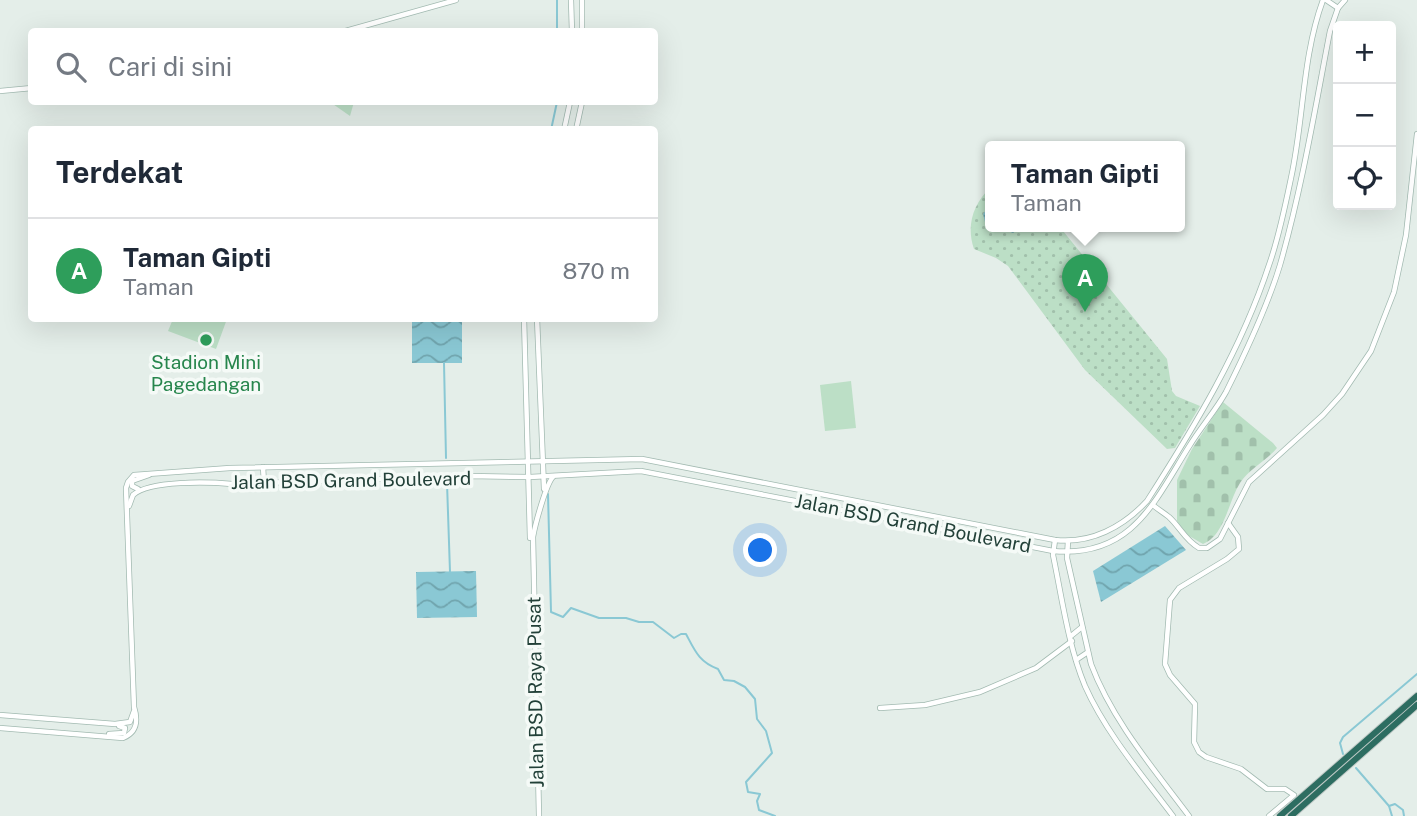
<!DOCTYPE html>
<html lang="id">
<meta charset="utf-8">
<style>
body{margin:0;font-family:"Public Sans",sans-serif;background:#f2f2f3;color:#1f2937}
.controls{position:absolute;right:21px;top:21px;display:grid;overflow:hidden;border-radius:7px;box-shadow:0 7px 28px #0002}
.controls button{width:63px;height:63px;display:grid;place-items:center;padding:0;border:0;border-bottom:2px solid #e0e1e3;background:#fff;color:#1f2937;font:35px sans-serif}
.you{position:absolute;left:761px;top:551px;width:24px;height:24px;margin:-18px;border:5px solid #fff;border-radius:50%;background:#1a73e8;box-shadow:0 0 0 10px #1a73e833}
.badge{display:grid;place-items:center;width:46px;height:46px;border-radius:50%;background:#805146;color:#fff;font-size:23px;font-weight:700}
.pin{position:absolute;translate:-50% -58px;filter:drop-shadow(0 2px 4px #0008)}
.pin::after{content:'';position:absolute;top:37px;width:24px;height:21px;background:inherit;clip-path:polygon(0 0,100% 0,50% 100%)}
.popup{position:absolute;left:985px;top:141px;width:200px;height:91px;box-sizing:border-box;display:grid;place-content:center;border-radius:7px;background:#fff;filter:drop-shadow(0 2px 5px #0005);font-size:23px;white-space:nowrap;color:#747a83}
.popup b{font-size:26px;color:#1f2937}
.popup::after{content:'';position:absolute;left:50%;top:100%;margin-left:-14px;border:14px solid transparent;border-top-color:#fff}
.list{margin:0;padding:0;list-style:none}
h2{display:flex;justify-content:space-between;align-items:center;height:91px;margin:0;padding:0 28px;font-size:30px}
h2 small{font-size:23px;font-weight:400;color:#747a83}
.list li{display:grid;grid-template-columns:46px 1fr auto;gap:21px;align-items:center;box-sizing:border-box;height:105px;padding:0 28px;border-top:2px solid #e0e1e3}
.list b{display:block;font-size:26px;white-space:nowrap}
.list p{margin:0;font-size:23px;white-space:nowrap;color:#747a83}
.list em{font-size:23px;font-style:normal;color:#747a83}
.icon{flex:none;width:38px;height:38px;fill:none;stroke:currentColor;stroke-width:2;stroke-linecap:round;stroke-linejoin:round}
.map{position:relative;flex:none;width:1417px;height:816px;overflow:hidden}
.search{position:absolute;background:#fff;box-shadow:0 7px 28px #0002;left:28px;top:28px;width:630px;height:77px;display:flex;align-items:center;gap:18px;box-sizing:border-box;padding:0 24px;border-radius:7px;color:#747a83;font-size:26px}
.panel{position:absolute;background:#fff;box-shadow:0 7px 28px #0002;left:28px;top:126px;width:630px;height:196px;border-radius:7px}
.map>svg:first-child{display:block}
.grass{fill:#bcdfc6}
.cemetery{fill:url(#cemetery-stones)}
.park{fill:url(#park-dots)}
.water{fill:url(#water-waves)}
.lines{fill:none;stroke-linecap:round;stroke-linejoin:round}
.stream{stroke:#8ac8d4;stroke-width:2}
.secondary-casing{stroke:#a2bab1;stroke-width:6}
.highway-casing{stroke:#c1cac7;stroke-width:8}
.secondary{stroke:#fff;stroke-width:4.5}
.highway{stroke:#2d6d61;stroke-width:6}
.leisure-dot{fill:#2e9e5b;stroke:#f5faf7;stroke-width:2.5}
.labels{text-anchor:middle;stroke-width:7;stroke-linejoin:round;paint-order:stroke}
.leisure-label{font-size:19px;fill:#27864d;stroke:#f5faf7}
.street-label{font-size:19px;fill:#224038;stroke:#f5faf7}
</style>
<div class="map">
<svg width="1417" height="816" viewBox="0 0 1417 816">
<defs>
<pattern id="cemetery-stones" width="16" height="16" patternUnits="userSpaceOnUse" patternTransform="scale(1.75)"><rect width="16" height="16" fill="#bcdfc6"/><path d="M2 7V4a2 2 0 0 1 4 0v3zM10 15v-3a2 2 0 0 1 4 0v3z" fill="#a1c0ab"/></pattern>
<pattern id="park-dots" width="8" height="8" patternUnits="userSpaceOnUse" patternTransform="scale(1.75)"><rect width="8" height="8" fill="#bcdfc6"/><path d="M2 2h.1M6 6h.1" fill="none" stroke="#a1c0ab" stroke-width="1.8" stroke-linecap="round"/></pattern>
<pattern id="water-waves" width="16" height="10" patternUnits="userSpaceOnUse" patternTransform="scale(1.75)"><rect width="16" height="10" fill="#8ac8d4"/><path d="M0 5q4-4 8 0t8 0" fill="none" stroke="#70a4ad"/></pattern>
</defs>
<rect width="100%" height="100%" fill="#e4eee9"/>
<!-- grass -->
<g class="grass">
<polygon points="330,102 354,102 350,116"/>
<polygon points="173,319 173,318 227,319 216,349 168,331"/>
<polygon points="851,381 856,428 825,431 820,385"/>
</g>
<!-- cemetery -->
<path class="cemetery" d="M1223,402l50,41 4,5c-11,13 -28,21 -37,35 -12,19 -15,52 -37,61l-19,-11 -7,-12v-41l15,-31z"/>
<!-- park -->
<path class="park" d="M990,188v38h69l108,133 5,32 4,5 24,10 -25,42 -8,1 -82,-79 -77,-104 -12,-8 -22,-9c-8,-23 -1,-45 16,-61z"/>
<!-- water -->
<g class="water">
<polygon points="990,205 990,226 1022,226 1013,233 1005,230 987,230 983,214"/>
<rect x="412" y="319" width="50" height="44"/>
<polygon points="1165,526 1186,550 1101,602 1093,571"/>
<polygon points="476,571 477,617 417,618 416,572"/>
</g>
<g class="lines">
<!-- stream -->
<g class="stream">
<polyline points="557,0 557,32"/>
<polyline points="551,130 557,102"/>
<polyline points="444,363 446,458"/>
<polyline points="447,483 450,572"/>
<path d="M548,494l3,118 12,5 8,-9 28,10h27l13,4h14l21,16 7,-4h5c9,17 13,28 32,35l6,11 10,1 11,6 10,12 2,20 9,12 6,22 -26,29 2,10 12,2 -3,7 2,9 16,6"/>
<polyline points="1343,754 1340,743 1343,737 1417,674"/>
<polyline points="1356,768 1389,806 1392,816"/>
<polyline points="1389,806 1395,804 1403,810 1404,816"/>
</g>
<defs>
<g id="secondary">
<polyline points="571,0 572,32"/>
<polyline points="582,0 582,32"/>
<polyline points="1326,0 1338,8"/>
<polyline points="342,32 456,0"/>
<polyline points="0,91 32,88"/>
<polyline points="564,130 570,102"/>
<polyline points="576,130 582,102"/>
<polyline points="524,318 530,538"/>
<polyline points="537,318 544,489"/>
<polyline points="263,467 264,483"/>
<polyline points="138,489 132,486 132,481 149,475"/>
<path d="M129,506l4,-11c17,-15 76,-13 99,-11l237,-8 61,1 111,-6 412,80c80,7 102,-51 137,-106 11,-18 26,-35 36,-53 20,-40 41,-84 54,-127 22,-77 35,-156 50,-234l8,-23 7,-8"/>
<path d="M1154,506c5,4 10,7 15,11 11,10 16,23 30,31h8l13,-9 29,-57 74,-67 19,-21 29,-43 23,-59 12,-57 11,-101"/>
<polyline points="1228,523 1238,537 1239,549 1227,559 1179,588 1170,600 1165,664 1170,675 1195,704 1194,742 1199,752 1206,757 1241,769 1267,789 1285,789 1294,795 1269,816"/>
<path d="M1055,540l-2,15c9,43 15,90 32,131 21,47 57,89 88,130"/>
<path d="M1068,541l-1,17 24,106c21,56 62,104 98,152"/>
<polyline points="1071,636 1082,627"/>
<polyline points="1076,660 1088,652"/>
<polyline points="880,708 925,705 980,692 1036,668 1072,641"/>
<polyline points="0,715 115,724 130,722 134,711"/>
<path d="M0,728l123,10c15,-6 15,-18 11,-31l-8,-219 2,-6 6,-7 96,-7 412,-9 413,81c36,4 68,-13 92,-39 48,-75 94,-151 122,-236 10,-28 16,-58 22,-87 13,-59 11,-121 32,-178"/>
<polyline points="109,734 124,733 125,728 119,726"/>
<path d="M539,816l-6,-279c2,-12 13,-53 20,-60"/>
</g>
<g id="highway">
<polyline points="1280,816 1417,696"/>
<polyline points="1291,816 1417,705"/>
</g>
</defs>
<!-- secondary casing -->
<use href="#secondary" class="secondary-casing"/>
<!-- highway casing -->
<use href="#highway" class="highway-casing"/>
<!-- secondary -->
<use href="#secondary" class="secondary"/>
<!-- highway -->
<use href="#highway" class="highway"/>
</g>
<!-- markers -->
<circle class="leisure-dot" cx="206" cy="340" r="7"/>
<g class="labels">
<!-- leisure labels -->
<g class="leisure-label">
<text x="206" y="369">Stadion Mini<tspan x="206" dy="22">Pagedangan</tspan></text>
</g>
<!-- street labels -->
<g class="street-label">
<text transform="translate(351 480) rotate(-1)" y="7">Jalan BSD Grand Boulevard</text>
<text transform="translate(913 523) rotate(11)" y="7">Jalan BSD Grand Boulevard</text>
<text transform="translate(535 692) rotate(-91)" y="7">Jalan BSD Raya Pusat</text>
</g>
</g>
</svg>
<div class="controls">
<button>+</button>
<button>−</button>
<button><svg class="icon" aria-label="locate" viewBox="0 0 24 24"><circle cx="12" cy="12" r="6"/><path d="M12 2v4M12 18v4M2 12h4M18 12h4"/></svg></button>
</div>
<div class="you"></div>
<div class="pin badge" style="left:1085px;top:312px;background:#2e9e5b">A</div>
<div class="popup"><b>Taman Gipti</b>Taman</div>
<div class="search"><svg class="icon" aria-label="search" viewBox="0 0 24 24"><circle cx="10" cy="10" r="6"/><path d="M15 15l6 6"/></svg>Cari di sini</div>
<section class="panel">
<h2>Terdekat<small></small></h2>
<ul class="list">
<li><span class="badge" style="background:#2e9e5b">A</span><div><b>Taman Gipti</b><p>Taman</p></div><em>870 m</em></li>
</ul>
</section>
</div>
